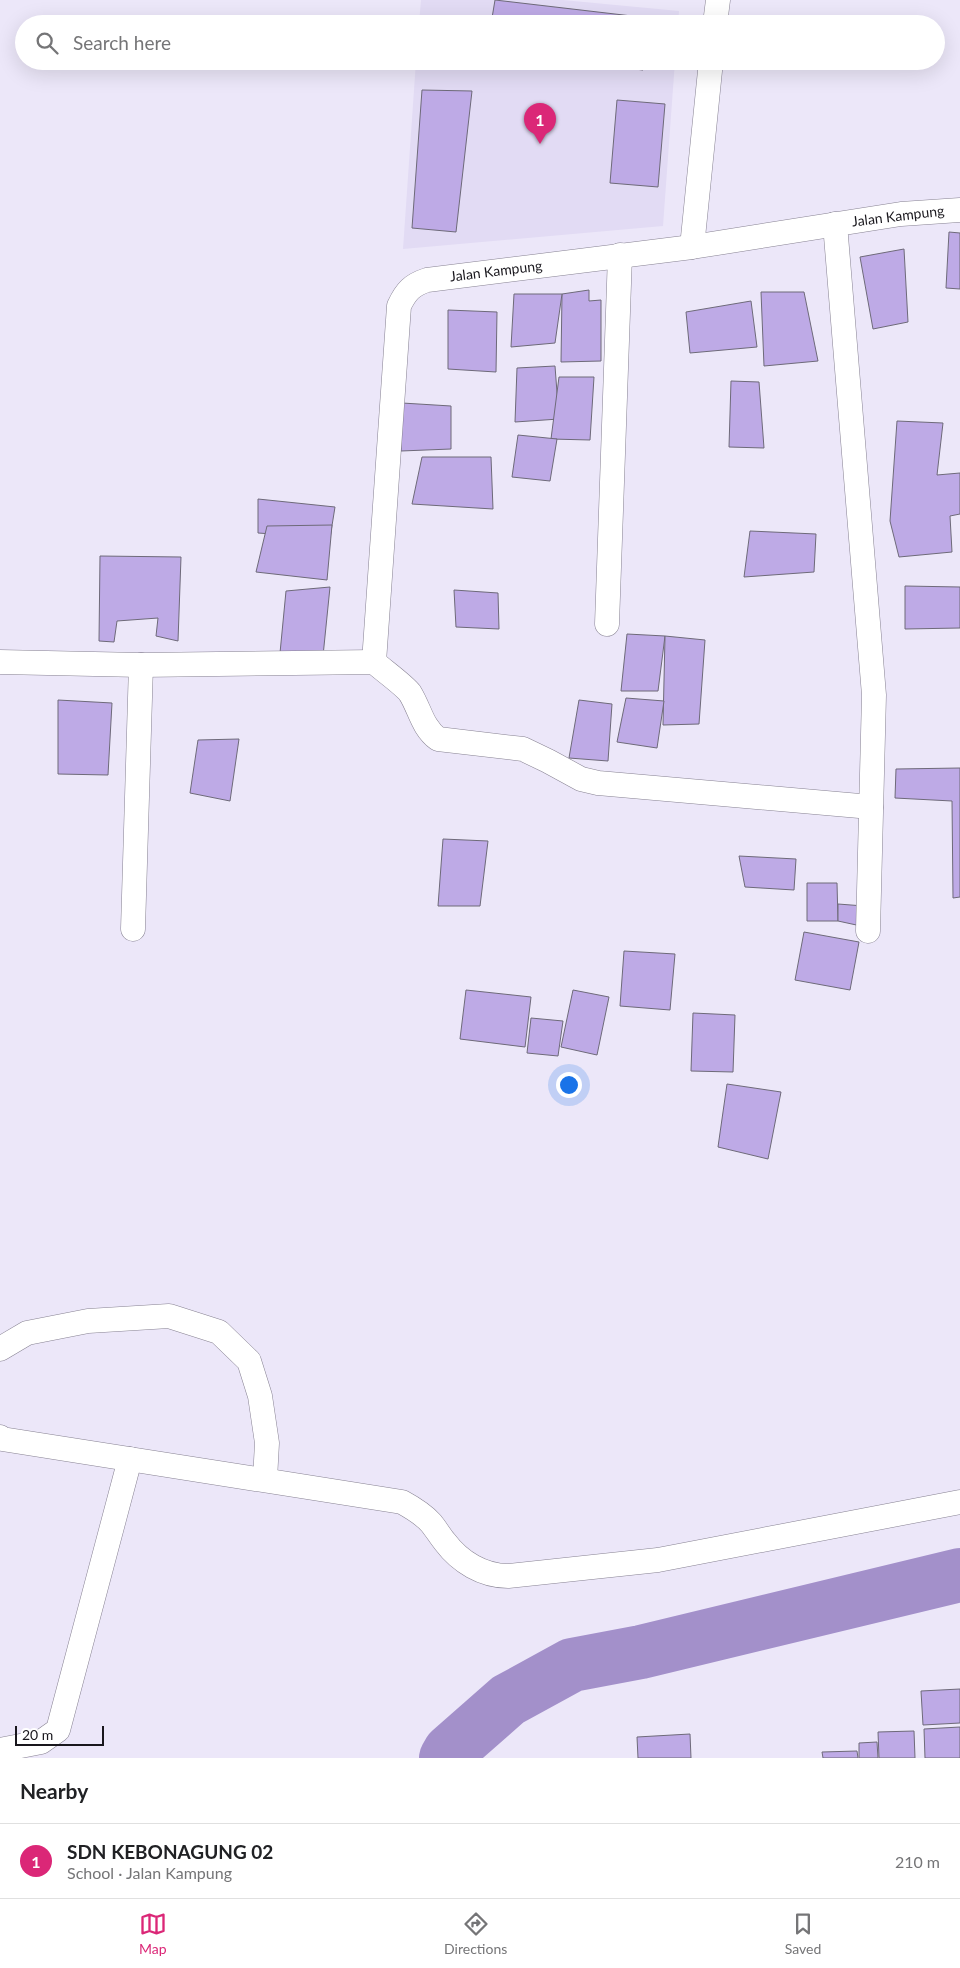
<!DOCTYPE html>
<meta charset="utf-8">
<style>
body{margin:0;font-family:Lato,sans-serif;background:#f6f6f6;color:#202124}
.scale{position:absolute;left:15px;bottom:12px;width:89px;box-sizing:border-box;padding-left:5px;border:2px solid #19171d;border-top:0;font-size:14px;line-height:18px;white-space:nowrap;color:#19171d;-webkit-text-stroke:4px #fff;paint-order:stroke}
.you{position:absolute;left:568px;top:1084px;width:18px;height:18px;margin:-12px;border:4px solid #fff;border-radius:50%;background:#1a73e8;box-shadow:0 0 0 8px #1a73e833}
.badge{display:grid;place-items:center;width:32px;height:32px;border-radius:50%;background:#db2777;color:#fff;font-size:16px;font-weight:700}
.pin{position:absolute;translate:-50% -41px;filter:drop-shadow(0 1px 2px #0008)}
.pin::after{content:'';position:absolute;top:26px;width:18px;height:15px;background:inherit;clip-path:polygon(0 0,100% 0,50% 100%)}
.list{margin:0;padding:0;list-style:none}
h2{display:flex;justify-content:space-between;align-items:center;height:65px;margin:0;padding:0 20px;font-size:21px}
h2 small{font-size:16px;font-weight:400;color:#757577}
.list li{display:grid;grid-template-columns:32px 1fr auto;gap:15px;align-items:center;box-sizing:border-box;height:75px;padding:0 20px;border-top:1px solid #e0e0e0}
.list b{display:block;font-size:19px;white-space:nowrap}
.list p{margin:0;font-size:16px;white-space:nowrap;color:#757577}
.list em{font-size:16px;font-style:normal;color:#757577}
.icon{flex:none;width:28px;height:28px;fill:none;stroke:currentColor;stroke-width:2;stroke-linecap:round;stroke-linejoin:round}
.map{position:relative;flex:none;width:960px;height:1758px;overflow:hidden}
.search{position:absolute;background:#fff;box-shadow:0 5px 20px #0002;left:15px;right:15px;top:15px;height:55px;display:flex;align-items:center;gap:12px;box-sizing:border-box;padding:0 18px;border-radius:28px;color:#757577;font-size:19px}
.sheet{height:140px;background:#fff}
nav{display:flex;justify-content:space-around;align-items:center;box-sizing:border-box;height:70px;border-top:1px solid #e0e0e0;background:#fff;font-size:14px;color:#757577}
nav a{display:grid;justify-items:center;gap:2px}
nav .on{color:#db2777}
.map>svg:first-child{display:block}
.built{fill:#e2dbf4}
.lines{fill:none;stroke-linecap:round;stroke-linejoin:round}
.river{stroke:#a390ca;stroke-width:54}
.building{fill:#beaae6;stroke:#6e6a79}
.street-casing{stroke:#878292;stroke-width:25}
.street{stroke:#fff;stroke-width:24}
.labels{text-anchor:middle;stroke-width:5;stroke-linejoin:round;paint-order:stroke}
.street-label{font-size:14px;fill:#19171d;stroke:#fff}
</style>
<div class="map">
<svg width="960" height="1758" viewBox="0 0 960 1758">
<rect width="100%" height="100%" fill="#ece7f9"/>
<!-- built -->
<g class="built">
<polygon points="421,0 563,0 679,11 678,24 419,24"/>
<polygon points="416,61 675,61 663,226 403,249"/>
</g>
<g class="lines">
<!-- river -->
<polyline class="river" points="446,1758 450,1751 508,1700 572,1665 641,1652 960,1575"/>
</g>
<!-- building -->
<g class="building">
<polygon points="495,0 649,18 649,24 491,24"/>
<polygon points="570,61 644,61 643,70"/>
<polygon points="422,90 472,91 456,232 412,228"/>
<polygon points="617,100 665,104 658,187 610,183"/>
<polygon points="949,232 960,233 960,289 946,288"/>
<polygon points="904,249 908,322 873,329 860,257"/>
<polygon points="589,290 589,301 601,300 601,361 561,362 562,294"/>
<polygon points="761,292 804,292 818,361 764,366"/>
<polygon points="514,294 562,294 555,343 511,347"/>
<polygon points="751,301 757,347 690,353 686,312"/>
<polygon points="448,310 497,312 496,372 448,369"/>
<polygon points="555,366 559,419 515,422 517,368"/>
<polygon points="559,377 594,377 590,440 551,439"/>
<polygon points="731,381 759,382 764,448 729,447"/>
<polygon points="402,403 451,406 451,449 401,451"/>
<polygon points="897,421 943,423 937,475 960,473 960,514 950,516 952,552 899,557 890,521"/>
<polygon points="518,435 557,439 550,481 512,477"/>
<polygon points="422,457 491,457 493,509 412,504"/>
<polygon points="258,499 335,507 330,538 258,533"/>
<polygon points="332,525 327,580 256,572 267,526"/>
<polygon points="750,531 816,534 814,572 744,577"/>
<polygon points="100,556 181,557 178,641 156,636 158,618 117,621 114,642 99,641"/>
<polygon points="905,586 960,587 960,628 905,629"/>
<polygon points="330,587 323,656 280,653 286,591"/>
<polygon points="454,590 498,593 499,629 456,627"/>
<polygon points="627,634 665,636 658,691 621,691"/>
<polygon points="665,636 705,640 699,724 663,725"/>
<polygon points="626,698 664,701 657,748 617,742"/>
<polygon points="58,700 112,703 108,775 58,774"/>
<polygon points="579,700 612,704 608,761 569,758"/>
<polygon points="239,739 230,801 190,793 198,740"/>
<polygon points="960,768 960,897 953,898 952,801 895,798 896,769"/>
<polygon points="443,839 488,841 480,906 438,906"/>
<polygon points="739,856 796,859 794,890 745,887"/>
<polygon points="807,883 837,883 838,921 807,921"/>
<polygon points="838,904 864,906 861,926 838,921"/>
<polygon points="804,932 859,942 850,990 795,980"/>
<polygon points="624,951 675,954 670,1010 620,1006"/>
<polygon points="466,990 531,997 525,1047 460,1039"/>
<polygon points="573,990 609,997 597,1055 561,1047"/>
<polygon points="693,1013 735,1015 733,1072 691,1071"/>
<polygon points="531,1018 563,1021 558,1056 527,1053"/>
<polygon points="727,1084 781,1092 768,1159 718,1147"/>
<polygon points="960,1689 960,1723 923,1725 921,1691"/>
<polygon points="960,1727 960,1758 925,1758 924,1729"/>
<polygon points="914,1731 915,1758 879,1758 878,1732"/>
<polygon points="690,1734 691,1758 638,1758 637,1737"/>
<polygon points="877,1742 878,1758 859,1758 859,1743"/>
<polygon points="857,1751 858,1758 823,1758 822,1752"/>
</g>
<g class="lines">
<defs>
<g id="street">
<polyline points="715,24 718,0"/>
<polyline points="835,224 874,695 868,931"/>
<polyline points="692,247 711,61"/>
<polyline points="607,624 620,255"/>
<path d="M0,662l141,3 233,-3c9,8 30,23 36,31 10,16 12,34 28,46l85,10 25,12 33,18 17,4 273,24"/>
<path d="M374,662l25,-356c7,-15 13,-21 28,-26l265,-33 209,-33 59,-4"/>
<polyline points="133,929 141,665"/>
<polyline points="0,1349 27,1333 88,1321 169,1316 219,1332 249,1361 260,1396 267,1443 265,1479"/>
<path d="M0,1437l2,2 400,63c11,6 21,12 29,21 5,6 9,13 14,19 15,20 38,34 63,34l150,-16 302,-58"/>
<polyline points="0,1750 41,1742 58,1730 130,1459"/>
</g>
</defs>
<!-- street casing -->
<use href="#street" class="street-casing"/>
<!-- street -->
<use href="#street" class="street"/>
</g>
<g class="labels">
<!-- street labels -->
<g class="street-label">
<text transform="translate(898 216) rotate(-7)" y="5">Jalan Kampung</text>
<text transform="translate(496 271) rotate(-7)" y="5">Jalan Kampung</text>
</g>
</g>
</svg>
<div class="scale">20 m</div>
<div class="you"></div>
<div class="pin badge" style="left:540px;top:144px">1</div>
<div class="search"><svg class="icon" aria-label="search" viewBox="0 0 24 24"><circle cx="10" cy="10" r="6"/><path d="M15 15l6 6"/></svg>Search here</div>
</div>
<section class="sheet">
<h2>Nearby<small></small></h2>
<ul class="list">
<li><span class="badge">1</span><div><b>SDN KEBONAGUNG 02</b><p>School · Jalan Kampung</p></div><em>210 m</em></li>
</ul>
</section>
<nav>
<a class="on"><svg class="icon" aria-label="map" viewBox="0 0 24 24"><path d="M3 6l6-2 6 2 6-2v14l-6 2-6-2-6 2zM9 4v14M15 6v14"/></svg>Map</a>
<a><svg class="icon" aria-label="directions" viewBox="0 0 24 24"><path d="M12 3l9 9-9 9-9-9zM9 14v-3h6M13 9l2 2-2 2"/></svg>Directions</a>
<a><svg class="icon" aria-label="saved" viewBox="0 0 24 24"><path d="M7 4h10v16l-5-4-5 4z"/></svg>Saved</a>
</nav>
